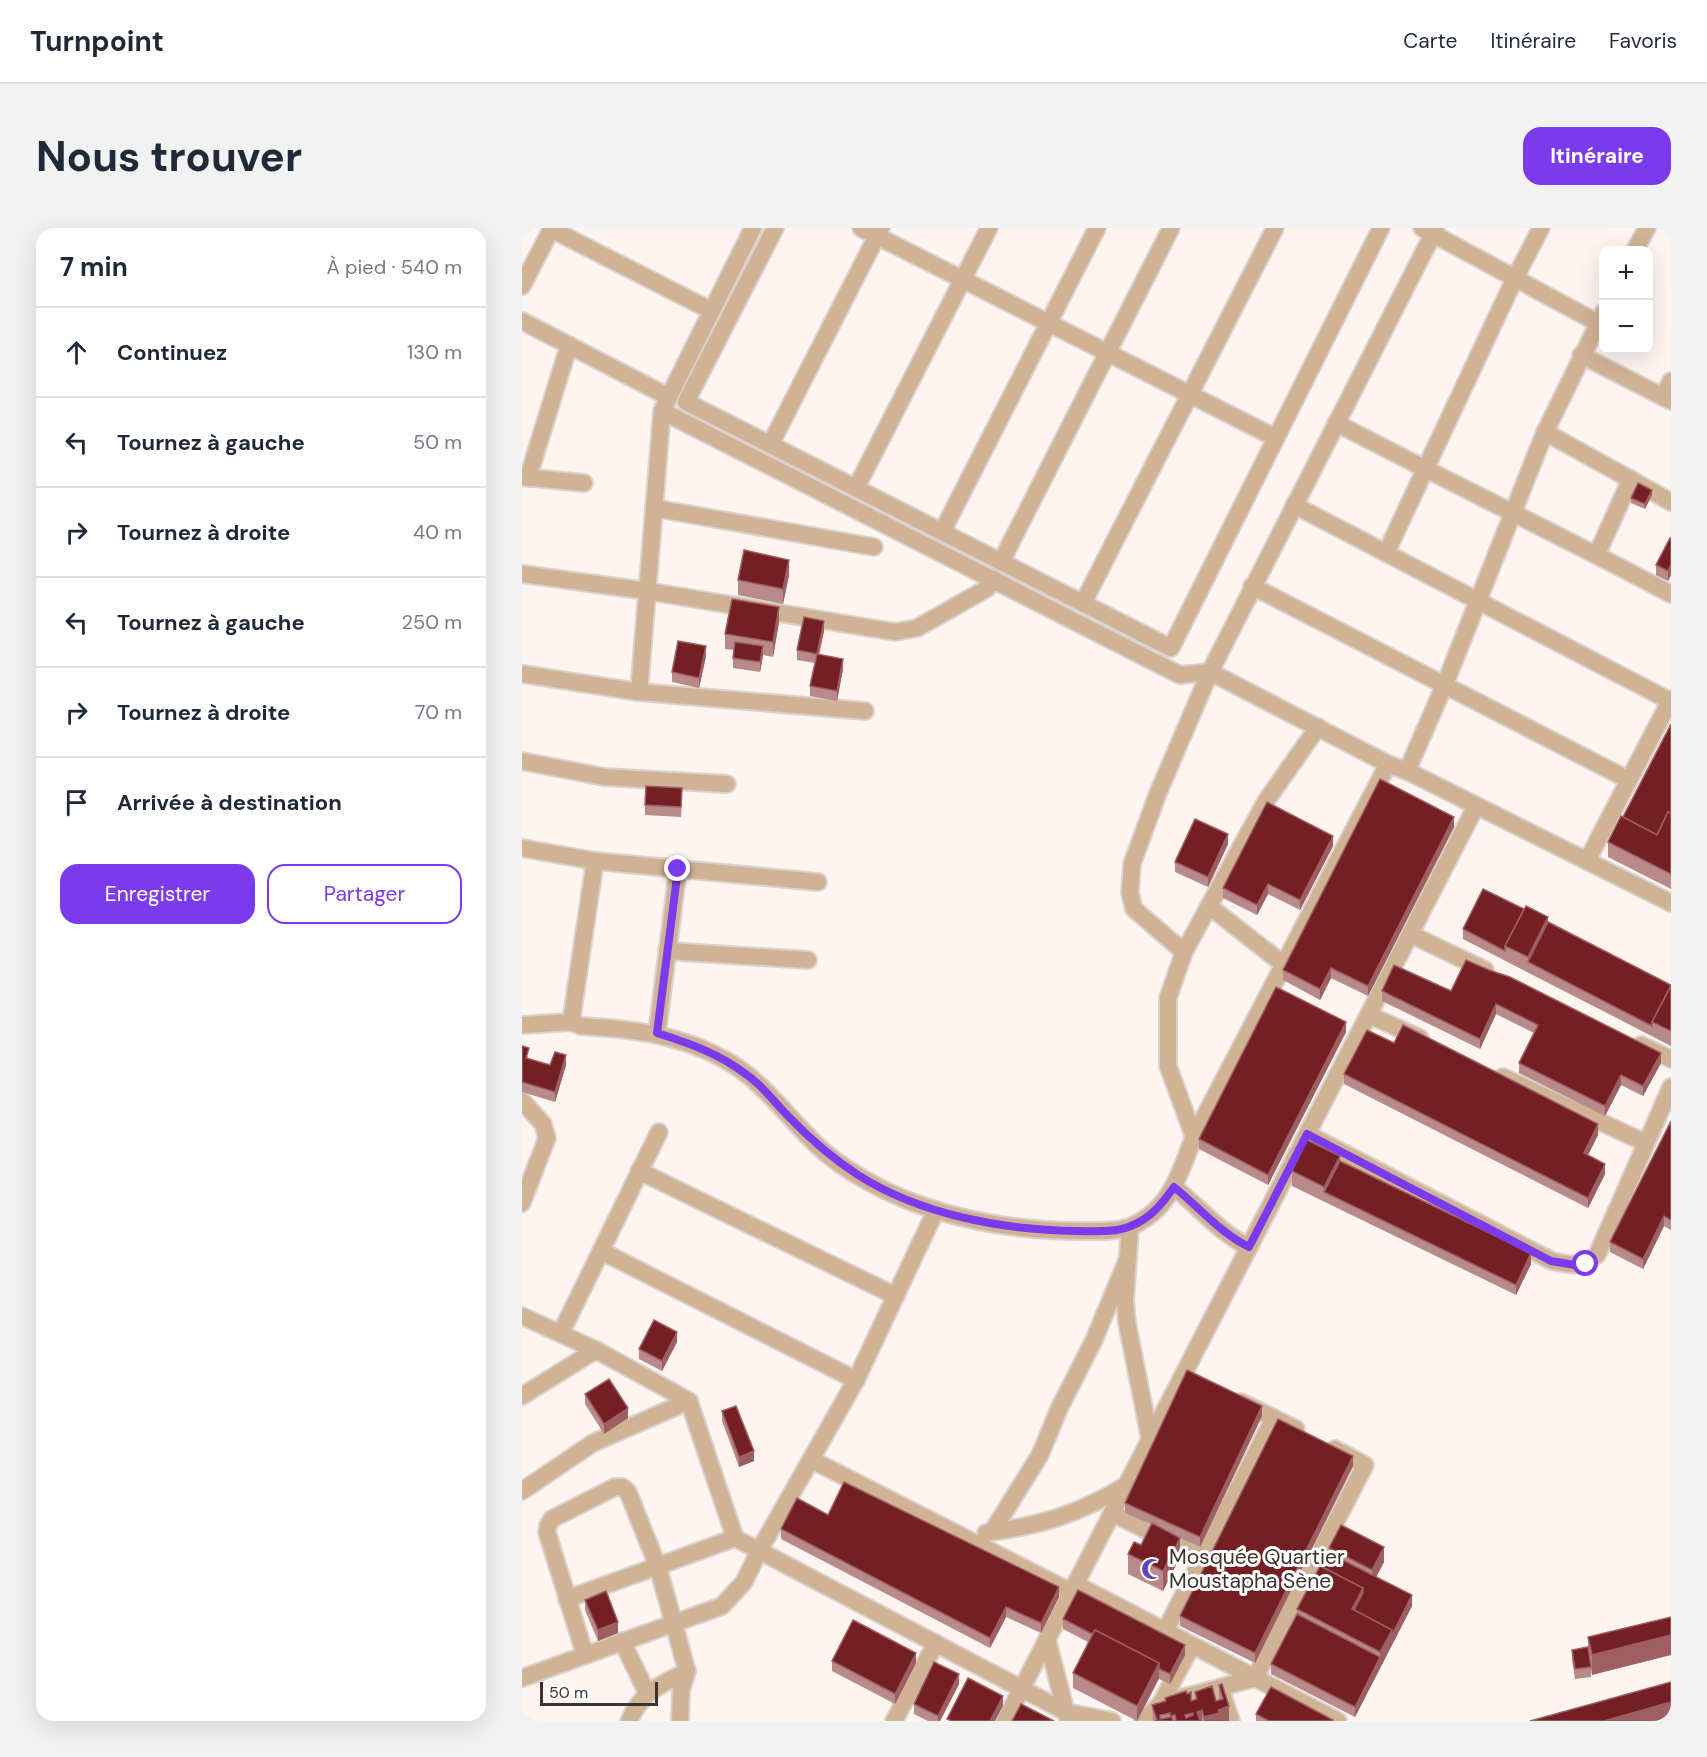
<!DOCTYPE html>
<html lang="fr">
<meta charset="utf-8">
<style>
body{margin:0;font-family:"DM Sans",sans-serif;background:#f2f2f3;color:#1f2937}
.controls{position:absolute;right:18px;top:18px;display:grid;overflow:hidden;border-radius:12px;box-shadow:0 6px 24px #0002}
.controls button{width:54px;height:54px;display:grid;place-items:center;padding:0;border:0;border-bottom:2px solid #e0e1e3;background:#fff;color:#1f2937;font:30px sans-serif}
.scale{position:absolute;left:18px;bottom:15px;width:118px;box-sizing:border-box;padding-left:6px;border:3px solid #3c3330;border-top:0;font-size:16px;line-height:21px;white-space:nowrap;color:#3c3330;-webkit-text-stroke:4px #fff;paint-order:stroke}
.stop{position:absolute;width:18px;height:18px;margin:-14px;border:4px solid #7c3aed;border-radius:50%;background:#fff}
.stop.end{background:#7c3aed;border-color:#fff;box-shadow:0 2px 6px #0008}
.list{margin:0;padding:0;list-style:none}
h2{display:flex;justify-content:space-between;align-items:center;height:78px;margin:0;padding:0 24px;font-size:26px}
h2 small{font-size:20px;font-weight:400;color:#747a83}
.list li{display:grid;grid-template-columns:39px 1fr auto;gap:18px;align-items:center;box-sizing:border-box;height:90px;padding:0 24px;border-top:2px solid #e0e1e3}
.list b{display:block;font-size:22px;white-space:nowrap}
.list em{font-size:20px;font-style:normal;color:#747a83}
.actions{display:flex;gap:12px;padding:18px 24px}
.actions a{flex:1;padding:14px 0;border:2px solid #7c3aed;border-radius:18px;text-align:center;font-size:21px;color:#7c3aed}
.actions .main{background:#7c3aed;color:#fff}
.icon{flex:none;width:33px;height:33px;fill:none;stroke:currentColor;stroke-width:2;stroke-linecap:round;stroke-linejoin:round}
.map{position:relative;flex:none;width:1149px;height:1493px;overflow:hidden;border-radius:18px}
header{display:flex;align-items:center;gap:36px;box-sizing:border-box;height:84px;padding:0 30px;background:#fff;border-bottom:2px solid #e0e1e3}
header strong{font-size:28px}
nav{display:flex;gap:33px;margin-inline-start:auto;font-size:21px}
.intro{display:flex;align-items:center;justify-content:space-between;box-sizing:border-box;height:144px;padding:0 36px}
h1{margin:0;font-size:42px}
.button{padding:15px 27px;border-radius:18px;background:#7c3aed;color:#fff;font-size:21px;font-weight:700}
main{display:flex;gap:36px;padding:0 36px}
aside{flex:1;background:#fff;border-radius:18px;box-shadow:0 6px 24px #0002}
.map>svg:first-child{display:block}
.lines{fill:none;stroke-linecap:round;stroke-linejoin:round}
.minor-casing{stroke:#dbd2ce;stroke-width:20}
.minor{stroke:#d0b295;stroke-width:16}
.wall{fill:#b88a8a}
.shaded-wall{fill:#9d5f62}
.building{fill:#731f24;stroke:#9d5f62;stroke-width:1.5;fill-rule:evenodd}
.route{stroke:#7c3aed;stroke-width:8}
.labels{text-anchor:middle;stroke-width:6;stroke-linejoin:round;paint-order:stroke}
.poi-label{font-size:21px;fill:#3c3330;stroke:#fff;text-anchor:start}
</style>
<header>
<strong>Turnpoint</strong>
<nav><a>Carte</a><a>Itinéraire</a><a>Favoris</a></nav>
</header>
<div class="intro"><h1>Nous trouver</h1><a class="button">Itinéraire</a></div>
<main>
<aside>
<h2>7 min<small>À pied · 540 m</small></h2>
<ul class="list">
<li><svg class="icon" aria-label="ahead" viewBox="0 0 24 24"><path d="M12 20V5M6 11l6-6 6 6"/></svg><div><b>Continuez</b></div><em>130 m</em></li>
<li><svg class="icon" aria-label="left" viewBox="0 0 24 24"><path d="M17 20v-9H6M10 6l-5 5 5 5"/></svg><div><b>Tournez à gauche</b></div><em>50 m</em></li>
<li><svg class="icon" aria-label="right" viewBox="0 0 24 24"><path d="M7 20v-9h11M14 6l5 5-5 5"/></svg><div><b>Tournez à droite</b></div><em>40 m</em></li>
<li><svg class="icon" aria-label="left" viewBox="0 0 24 24"><path d="M17 20v-9H6M10 6l-5 5 5 5"/></svg><div><b>Tournez à gauche</b></div><em>250 m</em></li>
<li><svg class="icon" aria-label="right" viewBox="0 0 24 24"><path d="M7 20v-9h11M14 6l5 5-5 5"/></svg><div><b>Tournez à droite</b></div><em>70 m</em></li>
<li><svg class="icon" aria-label="arrive" viewBox="0 0 24 24"><path d="M6 21V4h12l-3 4 3 4H6"/></svg><div><b>Arrivée à destination</b></div></li>
</ul>
<div class="actions"><a class="main">Enregistrer</a><a>Partager</a></div>
</aside>
<div class="map">
<svg width="1149" height="1493" viewBox="0 0 1149 1493">
<rect width="100%" height="100%" fill="#fef5f1"/>
<g class="lines">
<defs>
<g id="minor">
<polyline points="253,0 164,174 649,420 859,0"/>
<polyline points="339,0 754,210"/>
<polyline points="900,0 1076,95"/>
<polyline points="29,1 190,83"/>
<polyline points="1113,22 1125,0"/>
<polyline points="0,58 30,0"/>
<polyline points="0,93 147,169"/>
<polyline points="1059,127 1149,173"/>
<polyline points="1141,169 1149,153"/>
<polyline points="140,183 658,447 688,444 866,536 885,543 1149,675"/>
<path d="M814,195c111,58 224,112 335,171"/>
<polyline points="1023,204 1149,274"/>
<polyline points="248,217 359,0"/>
<polyline points="0,249 62,255"/>
<polyline points="6,250 47,117"/>
<polyline points="334,260 467,0"/>
<polyline points="772,277 1148,473"/>
<polyline points="132,280 352,319"/>
<polyline points="420,304 575,0"/>
<polyline points="864,325 993,50 1019,0"/>
<polyline points="1075,326 1109,251"/>
<polyline points="479,334 649,0"/>
<polyline points="0,346 125,363 373,404 395,400 464,361 472,351"/>
<polyline points="730,358 1107,552"/>
<polyline points="561,375 753,0"/>
<polyline points="0,446 117,464 343,483"/>
<polyline points="117,464 140,183 231,0"/>
<polyline points="0,533 82,549 205,556"/>
<polyline points="885,543 923,456 1023,204 1082,84"/>
<polyline points="0,620 73,633 296,654"/>
<polyline points="1065,633 1149,471"/>
<polyline points="687,678 761,736"/>
<polyline points="888,706 963,742"/>
<polyline points="145,723 286,732"/>
<polyline points="662,724 744,573 796,499"/>
<polyline points="847,787 898,810"/>
<polyline points="49,794 73,633"/>
<path d="M0,797l49,-3 10,4c52,3 103,9 148,36 39,23 65,65 99,93 26,21 61,39 92,50 51,18 107,26 161,26 16,0 34,1 49,-4 7,-3 15,-8 20,-12 24,-18 33,-51 44,-78l194,-373"/>
<polyline points="135,805 156,641"/>
<polyline points="1119,817 1149,831"/>
<polyline points="981,849 1124,915"/>
<polyline points="0,873 21,896 25,910 0,975"/>
<path d="M785,906l245,127c20,4 27,7 45,-6l74,-168"/>
<polyline points="672,909 646,838 646,770 662,724 612,681 608,665 610,636 636,565 688,444 914,0"/>
<polyline points="117,943 374,1068"/>
<path d="M652,959c25,20 46,46 75,60"/>
<polyline points="608,999 603,1073 605,1095 628,1211"/>
<polyline points="79,1023 334,1152"/>
<polyline points="0,1088 74,1122 167,1173 213,1310 544,1484 590,1493"/>
<polyline points="39,1105 137,904"/>
<polyline points="0,1168 74,1122"/>
<polyline points="719,1174 774,1201"/>
<polyline points="290,1232 549,1364"/>
<polyline points="0,1263 71,1215 167,1173"/>
<polyline points="590,1285 681,1330"/>
<polyline points="470,1304 518,1227 537,1181 572,1112 606,1030"/>
<path d="M464,1305c55,-8 91,-18 139,-47"/>
<polyline points="553,1356 816,1493"/>
<polyline points="45,1371 213,1310"/>
<polyline points="643,1403 752,1190"/>
<polyline points="525,1411 545,1488"/>
<polyline points="100,1413 125,1465"/>
<polyline points="63,1427 25,1304 26,1298 30,1291 93,1259 100,1259 106,1264 136,1339 165,1443 159,1463 158,1493"/>
<polyline points="0,1450 200,1378 222,1354 237,1323 334,1152 414,982"/>
<polyline points="700,1465 709,1493"/>
<polyline points="649,1473 733,1450 843,1237 813,1221"/>
<path d="M107,1493c15,-32 29,-34 58,-50"/>
<polyline points="372,1493 414,1415"/>
<polyline points="483,1493 954,578"/>
<polyline points="621,1493 639,1475 670,1417"/>
</g>
</defs>
<!-- minor casing -->
<use href="#minor" class="minor-casing"/>
<!-- minor -->
<use href="#minor" class="minor"/>
</g>
<!-- wall -->
<g class="wall">
<polygon points="1130,267 1123,281 1109,275 1109,270"/>
<polygon points="1149,311 1149,347 1146,353 1134,347 1134,337"/>
<polygon points="267,347 261,376 216,367 216,352"/>
<polygon points="257,394 251,429 241,427 238,444 211,440 211,430 212,422 203,421 203,406"/>
<polygon points="302,403 297,426 321,441 315,473 288,468 288,458 293,435 275,432 275,422"/>
<polygon points="184,428 177,460 150,454 150,444"/>
<polygon points="1149,496 1149,661 1086,629 1086,614 1101,589"/>
<polygon points="160,570 159,589 123,587 123,577"/>
<polygon points="932,599 846,768 809,750 798,772 761,752 761,742"/>
<polygon points="706,616 686,659 653,644 653,634"/>
<polygon points="811,618 778,682 746,666 735,687 701,670 701,660"/>
<polygon points="1026,694 1149,757 1149,818 941,711 941,701"/>
<polygon points="944,732 1139,835 1121,868 1099,857 1083,888 997,845 997,835 1012,805 974,786 958,821 860,773 860,763 929,763"/>
<polygon points="824,804 746,957 677,921 677,911"/>
<polygon points="872,815 1076,907 1066,927 1083,946 1066,980 822,856 822,846"/>
<polygon points="0,818 7,831 28,837 44,837 33,874 0,864"/>
<polygon points="1149,893 1149,1002 1142,998 1121,1041 1088,1024 1088,1014"/>
<polygon points="818,933 1009,1036 994,1067 770,958 770,943"/>
<polygon points="155,1114 140,1143 117,1131 117,1121"/>
<polygon points="63,1166 106,1190 82,1206 63,1176"/>
<polygon points="200,1183 232,1233 217,1239 200,1193"/>
<polygon points="740,1188 678,1319 658,1310 658,1329 641,1363 606,1346 606,1326 619,1317 629,1296 603,1285 603,1275"/>
<polygon points="831,1238 733,1435 658,1398 658,1388"/>
<polygon points="306,1287 537,1369 519,1405 484,1389 468,1420 259,1311 259,1301"/>
<polygon points="807,1320 862,1334 854,1349 890,1378 833,1489 749,1446 749,1436 775,1386 775,1381 807,1325"/>
<polygon points="63,1372 96,1405 76,1413 63,1382"/>
<polygon points="1149,1389 1070,1447 1069,1442 1069,1449 1053,1451 1050,1432 1050,1422 1066,1419 1066,1409"/>
<polygon points="541,1391 663,1427 648,1456 637,1451 615,1493 551,1460 551,1445 566,1414 541,1401"/>
<polygon points="310,1433 394,1435 373,1476 310,1443"/>
<polygon points="437,1456 418,1493 406,1493 392,1486 392,1476"/>
<polygon points="697,1457 707,1493 631,1493 630,1477 643,1473 643,1470 665,1466 669,1473 673,1472 673,1464 694,1473 697,1472"/>
<polygon points="734,1486 811,1493 734,1493"/>
</g>
<!-- shaded-wall -->
<g class="shaded-wall">
<polygon points="1130,262 1130,267 1123,281 1123,276"/>
<polygon points="267,332 267,347 261,376 261,361"/>
<polygon points="1149,336 1149,347 1146,353 1146,343"/>
<polygon points="257,379 257,394 251,429 251,414"/>
<polygon points="302,393 302,403 295,436 295,426"/>
<polygon points="184,418 184,428 177,460 177,450"/>
<polygon points="241,418 241,428 238,444 238,434"/>
<polygon points="321,431 321,441 315,473 315,463"/>
<polygon points="932,589 932,599 846,768 846,758"/>
<polygon points="706,606 706,616 686,659 686,649"/>
<polygon points="811,608 811,618 778,682 778,672"/>
<polygon points="746,656 746,666 735,687 735,677"/>
<polygon points="1026,689 1026,704 1006,734 1006,729"/>
<polygon points="809,740 809,750 798,772 798,761"/>
<polygon points="974,776 974,786 958,821 958,811"/>
<polygon points="824,794 824,804 746,957 746,947"/>
<polygon points="1139,825 1139,835 1121,868 1121,858"/>
<polygon points="44,827 44,837 33,874 33,864"/>
<polygon points="1099,847 1099,857 1083,888 1083,878"/>
<polygon points="1076,896 1076,907 1062,935 1062,925"/>
<polygon points="818,928 818,943 802,964 802,959"/>
<polygon points="1083,936 1083,946 1066,980 1066,970"/>
<polygon points="1142,988 1142,998 1121,1041 1121,1031"/>
<polygon points="1009,1025 1009,1036 994,1067 994,1057"/>
<polygon points="155,1104 155,1114 140,1143 140,1133"/>
<polygon points="740,1178 740,1188 678,1319 678,1309"/>
<polygon points="106,1180 106,1190 82,1206 82,1196"/>
<polygon points="232,1223 232,1233 217,1239 217,1229"/>
<polygon points="831,1228 831,1238 733,1435 733,1425"/>
<polygon points="658,1310 658,1329 641,1363 641,1343"/>
<polygon points="862,1319 862,1334 850,1357 850,1342"/>
<polygon points="537,1359 537,1369 519,1405 519,1395"/>
<polygon points="841,1360 841,1375 834,1388 830,1381"/>
<polygon points="890,1367 890,1378 833,1489 833,1479 858,1429 858,1424 870,1402"/>
<polygon points="484,1379 484,1389 468,1420 468,1410"/>
<polygon points="96,1394 96,1405 76,1413 76,1402"/>
<polygon points="1149,1407 1149,1427 1070,1447 1070,1427"/>
<polygon points="663,1417 663,1427 648,1456 648,1446"/>
<polygon points="394,1425 394,1435 373,1476 373,1466"/>
<polygon points="637,1435 637,1450 615,1493 615,1478"/>
<polygon points="437,1446 437,1456 418,1493 416,1493 416,1488"/>
<polygon points="481,1468 481,1478 473,1493 468,1493"/>
<polygon points="1149,1474 1149,1493 1082,1493"/>
<polygon points="707,1478 707,1493 682,1493 682,1489 696,1482"/>
<polygon points="680,1482 680,1493 675,1493 675,1484"/>
</g>
<!-- building -->
<g class="building">
<polygon points="1116,255 1130,262 1123,276 1109,270"/>
<polygon points="1148,310 1149,311 1149,336 1146,343 1134,337"/>
<polygon points="222,322 267,332 261,361 216,352"/>
<polygon points="210,371 257,379 251,414 203,406"/>
<polygon points="282,389 302,393 295,426 321,431 315,463 288,458 295,426 275,422"/>
<polygon points="156,413 184,418 177,450 150,444"/>
<polygon points="213,414 241,418 238,434 211,430"/>
<polygon points="1149,496 1149,585 1146,584 1135,607 1101,589"/>
<polygon points="858,551 932,589 846,758 809,740 798,761 761,742"/>
<polygon points="124,558 160,560 159,579 123,577"/>
<polygon points="745,574 811,608 778,672 746,656 735,677 701,660"/>
<polygon points="1146,584 1149,585 1149,646 1086,614 1099,588 1135,607"/>
<polygon points="673,591 706,606 686,649 653,634"/>
<polygon points="961,661 1002,681 983,718 983,723 941,701"/>
<polygon points="1004,678 1026,689 1006,729 983,718"/>
<polygon points="1026,694 1149,757 1130,794 1130,798 1006,734"/>
<polygon points="944,732 967,742 988,749 1139,825 1121,858 1099,847 1083,878 997,835 1016,797 974,776 958,811 860,763 872,737 929,763"/>
<polygon points="1149,758 1149,803 1130,794"/>
<polygon points="754,759 824,794 746,947 677,911"/>
<polygon points="881,797 1076,896 1062,925 1083,936 1066,970 822,846 845,802 872,815"/>
<polygon points="0,818 7,820 4,830 28,837 33,824 44,827 33,864 0,854"/>
<polygon points="1149,893 1149,992 1142,988 1121,1031 1088,1014"/>
<polygon points="785,912 818,928 802,959 770,943"/>
<polygon points="818,933 1009,1025 994,1057 802,964"/>
<polygon points="132,1092 155,1104 140,1133 117,1121"/>
<polygon points="665,1142 740,1178 678,1309 603,1275"/>
<polygon points="87,1151 106,1180 82,1196 63,1166"/>
<polygon points="214,1178 232,1223 217,1229 200,1183"/>
<polygon points="756,1191 831,1228 733,1425 658,1388"/>
<polygon points="322,1254 537,1359 519,1395 484,1379 468,1410 259,1301 275,1270 306,1287"/>
<polygon points="630,1295 658,1310 641,1343 606,1326 612,1314 619,1317"/>
<polygon points="819,1297 862,1319 850,1342 807,1320"/>
<polygon points="807,1325 890,1367 870,1407 870,1402 832,1382 841,1365 841,1360 800,1339"/>
<polygon points="798,1338 841,1360 830,1381 870,1402 858,1424 775,1381"/>
<polygon points="556,1362 663,1417 648,1446 637,1441 637,1435 573,1402 570,1406 541,1391"/>
<polygon points="84,1363 96,1394 76,1402 63,1372"/>
<polygon points="775,1386 858,1429 833,1479 749,1436"/>
<polygon points="1149,1389 1149,1407 1070,1427 1066,1409"/>
<polygon points="331,1392 394,1425 373,1466 310,1433"/>
<polygon points="573,1402 637,1435 615,1478 551,1445"/>
<polygon points="1066,1419 1069,1439 1053,1441 1050,1422"/>
<polygon points="412,1434 437,1446 416,1488 392,1476"/>
<polygon points="446,1450 481,1468 468,1493 430,1493 425,1491"/>
<polygon points="1149,1454 1149,1474 1082,1493 1008,1493"/>
<path d="M700,1456l7,22 -11,4 1,3 -15,4 -2,-7 -5,2 3,9h-25h1l-1,-6 -5,1v-3l-10,2v4l12,-2 1,4h-18l2,-1 -5,-15 14,-4 -1,-3 21,-7 1,3 4,-2v9l6,-2 -2,-7 17,-6 4,15 7,-2 -4,-14zM671,1485v2l-7,3 -1,-3z"/>
<polygon points="749,1459 811,1492 810,1493 747,1493 734,1486"/>
<polygon points="499,1476 532,1493 490,1493"/>
</g>
<g class="lines">
<!-- route -->
<path class="route" d="M156,641l-21,164c32,10 63,21 90,42 16,11 28,28 42,42 21,22 43,41 69,58 63,40 145,55 219,56 18,0 37,2 54,-5 20,-8 31,-22 43,-39 25,20 46,46 75,60l58,-113 244,127 24,4 11,-1"/>
</g>
<!-- icons -->
<defs>
<symbol id="mosque-bare" viewBox="-9 -9 18 18"><path d="M3.5-4.9A6 6 0 1 0 3.5 4.9A5 5 0 1 1 3.5-4.9Z" fill="#6743bb" stroke="#fff" stroke-width="2.5" paint-order="stroke"/></symbol>
</defs>
<g fill-rule="evenodd">
<use href="#mosque-bare" x="615" y="1326" width="30" height="30"/>
</g>
<g class="labels">
<!-- poi labels -->
<g class="poi-label">
<text x="647" y="1336">Mosquée Quartier<tspan x="647" dy="24">Moustapha Sène</tspan></text>
</g>
</g>
</svg>
<div class="controls">
<button>+</button>
<button>−</button>
</div>
<div class="scale">50 m</div>
<div class="stop" style="left:1064px;top:1036px"></div>
<div class="stop end" style="left:156px;top:641px"></div>
</div>
</main>
